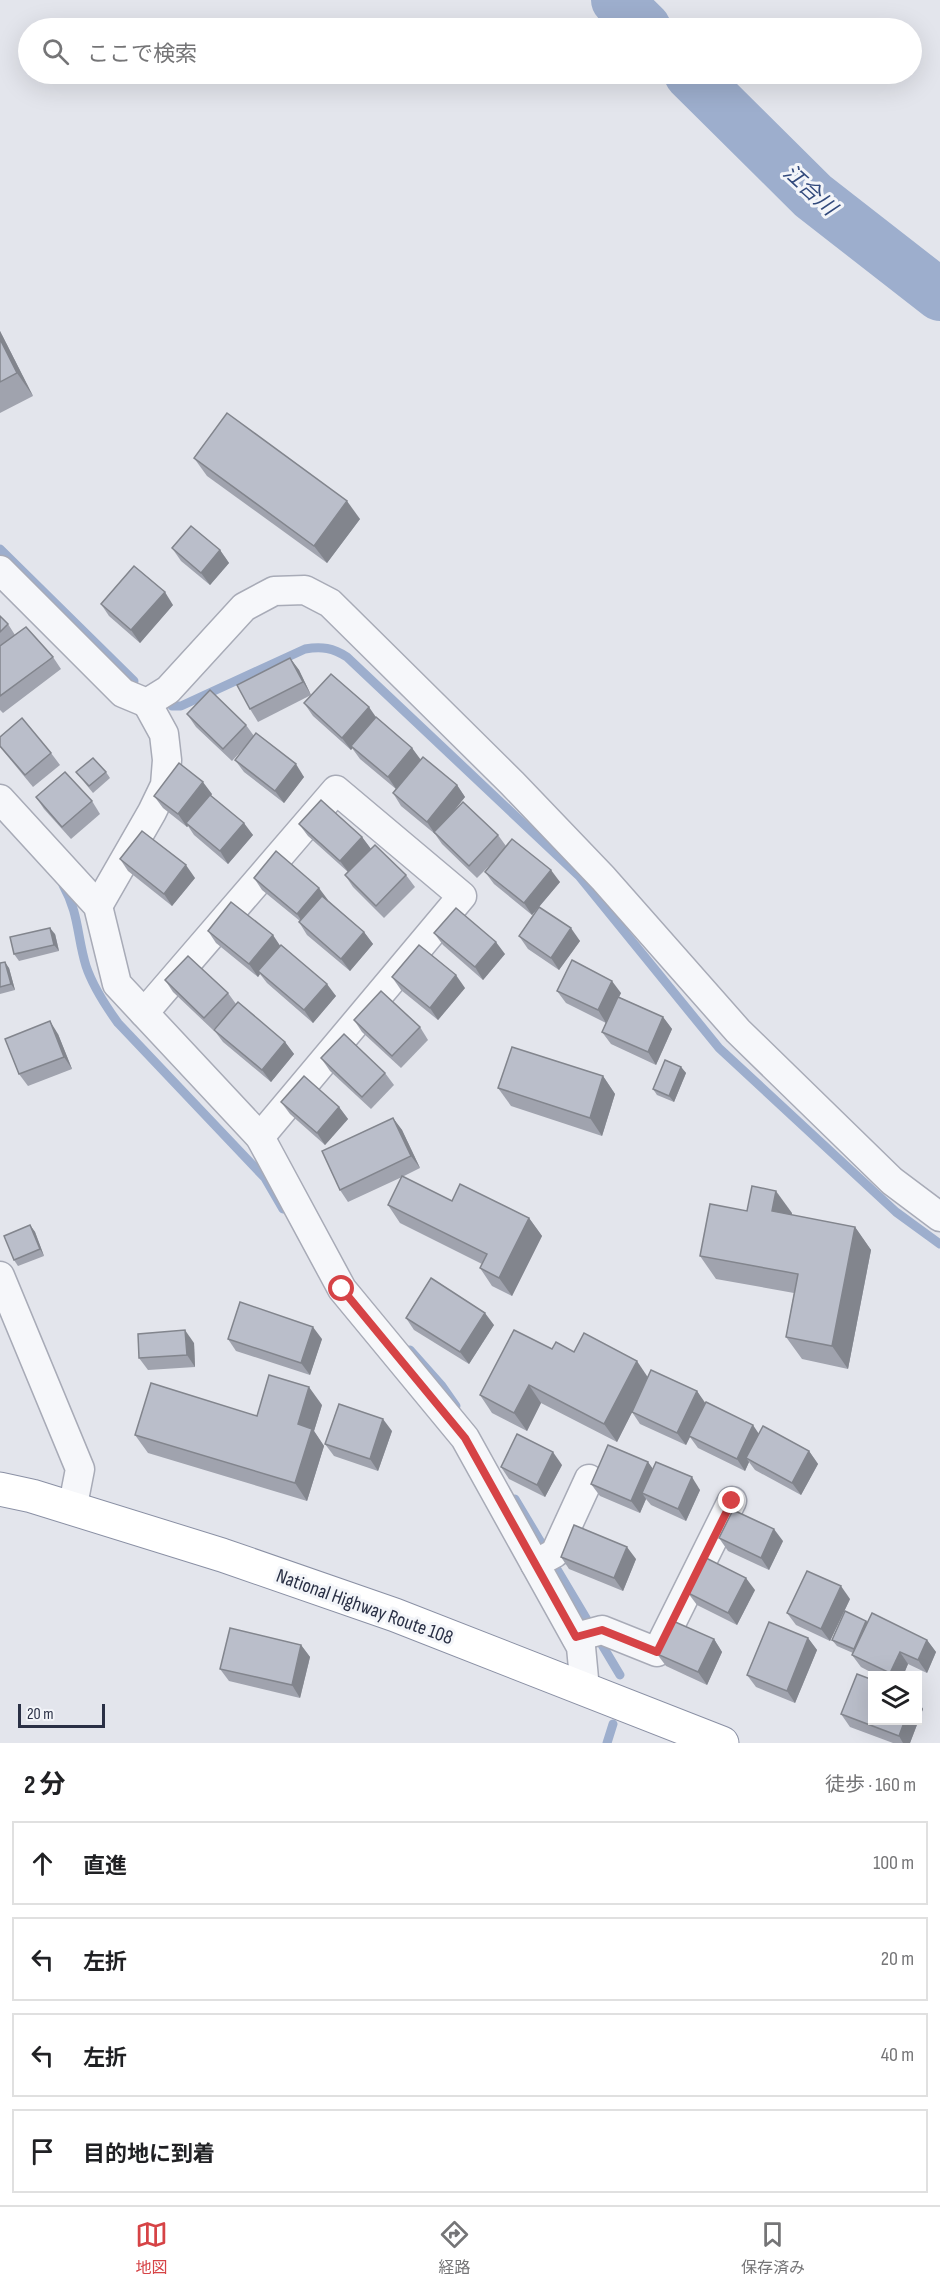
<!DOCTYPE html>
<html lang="ja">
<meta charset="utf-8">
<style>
body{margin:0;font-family:"Sofia Sans Condensed","Noto Sans JP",sans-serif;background:#f2f2f2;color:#202124}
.controls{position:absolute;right:18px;bottom:18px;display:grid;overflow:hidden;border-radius:0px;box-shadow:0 6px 24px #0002}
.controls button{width:54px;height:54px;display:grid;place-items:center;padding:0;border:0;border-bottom:2px solid #e0e0e0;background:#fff;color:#202124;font:30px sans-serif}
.scale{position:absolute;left:18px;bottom:15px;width:87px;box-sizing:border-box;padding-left:6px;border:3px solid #2a3045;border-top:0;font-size:16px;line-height:21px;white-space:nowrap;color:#2a3045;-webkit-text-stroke:4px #f3f5f9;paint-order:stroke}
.stop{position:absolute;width:18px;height:18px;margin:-14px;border:4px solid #d64346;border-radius:50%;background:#fff}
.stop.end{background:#d64346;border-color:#fff;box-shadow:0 2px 6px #0008}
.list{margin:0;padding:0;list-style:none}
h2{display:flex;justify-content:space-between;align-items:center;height:78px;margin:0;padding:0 24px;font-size:26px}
h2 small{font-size:20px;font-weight:400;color:#757577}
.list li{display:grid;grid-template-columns:39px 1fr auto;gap:18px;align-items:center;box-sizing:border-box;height:84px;margin:0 12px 12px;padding:0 12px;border:2px solid #e0e0e0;border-radius:0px}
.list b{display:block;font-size:22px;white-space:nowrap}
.list em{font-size:20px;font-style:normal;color:#757577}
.icon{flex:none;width:33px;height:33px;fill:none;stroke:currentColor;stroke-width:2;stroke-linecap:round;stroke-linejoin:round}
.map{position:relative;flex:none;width:940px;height:1743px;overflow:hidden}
.search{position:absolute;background:#fff;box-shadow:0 6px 24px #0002;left:18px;right:18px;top:18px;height:66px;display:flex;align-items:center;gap:15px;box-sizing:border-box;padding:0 21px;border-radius:33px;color:#757577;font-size:22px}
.sheet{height:462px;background:#fff}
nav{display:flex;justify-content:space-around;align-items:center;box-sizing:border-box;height:84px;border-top:2px solid #e0e0e0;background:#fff;font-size:16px;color:#757577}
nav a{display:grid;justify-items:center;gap:3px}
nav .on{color:#d64346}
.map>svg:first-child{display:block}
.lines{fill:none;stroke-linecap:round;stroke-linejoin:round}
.stream{stroke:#9daecd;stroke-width:9}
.river{stroke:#9daecd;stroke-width:52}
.street-casing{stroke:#a8abb7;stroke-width:31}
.highway-casing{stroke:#8a90a4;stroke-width:35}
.street{stroke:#f6f7fa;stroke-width:28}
.highway{stroke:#fff;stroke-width:33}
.wall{fill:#a0a3ae}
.shaded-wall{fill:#82858d}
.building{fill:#babeca;stroke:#82858d;stroke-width:1.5}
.route{stroke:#d64346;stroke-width:8}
.labels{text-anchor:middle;stroke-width:6;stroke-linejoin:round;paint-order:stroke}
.street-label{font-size:20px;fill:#2a3045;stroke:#f3f5f9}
.water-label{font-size:21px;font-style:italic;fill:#31497c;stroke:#f3f5f9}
</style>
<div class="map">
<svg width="940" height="1743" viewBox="0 0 940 1743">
<rect width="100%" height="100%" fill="#e3e5ec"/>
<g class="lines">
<!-- stream -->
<g class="stream">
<polyline points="0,549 134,681"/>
<path d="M172,706h9l124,-57c17,-3 28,-1 42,8l232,219 140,172 177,164 44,32"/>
<path d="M63,885c16,28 14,52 23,81 7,21 19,39 32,57l147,155 18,31"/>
<polyline points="410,1350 442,1386 456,1406"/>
<polyline points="515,1499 620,1675"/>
<polyline points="607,1743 613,1724"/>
</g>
<!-- river -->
<g class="river">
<polyline points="617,0 645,28"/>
<polyline points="690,74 813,196 940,295"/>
</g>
<defs>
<g id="street">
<polyline points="0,570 123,693 147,703 168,690 244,607 274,591 305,590 330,603 512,783 603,878 738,1031 892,1181 940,1217"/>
<polyline points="0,799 98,906 117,984 260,1137 342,1289 465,1438 581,1647 585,1689"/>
<polyline points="98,906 152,812 165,785 167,760 164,734 147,703"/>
<polyline points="144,1013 336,790 462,896 260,1137"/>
<polyline points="0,1276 80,1469 72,1510"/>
<polyline points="535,1564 555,1553 589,1479"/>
<polyline points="576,1637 602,1630 657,1652 732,1501"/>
</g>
<polyline id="highway" points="0,1489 32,1496 222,1555 395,1615 722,1743"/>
</defs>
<!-- street casing -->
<use href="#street" class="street-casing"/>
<!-- highway casing -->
<use href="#highway" class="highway-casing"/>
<!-- street -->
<use href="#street" class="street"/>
<!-- highway -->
<use href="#highway" class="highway"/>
</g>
<!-- wall -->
<g class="wall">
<polygon points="0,331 33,396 0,413"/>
<polygon points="194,458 360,519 327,563 207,476"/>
<polygon points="172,548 220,550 229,563 210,585 181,561"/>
<polygon points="101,604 173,605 140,643 109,616"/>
<polygon points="0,616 8,624 15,635 53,657 61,669 3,713 0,710"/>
<polygon points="290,658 299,670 311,695 258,722 250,709"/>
<polygon points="304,703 377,718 412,748 420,760 457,785 465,797 453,812 498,835 506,846 560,882 539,907 580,941 559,970 528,949 519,936 538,908 532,915 494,884 485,872 496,859 477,878 442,844 435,834 401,806 393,793 396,789 360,759 352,748 351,750 313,716"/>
<polygon points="187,714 246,725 254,736 304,777 284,803 244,772 235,760 245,747 232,761 196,727"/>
<polygon points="0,737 51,753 60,765 33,787 0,747"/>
<polygon points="76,772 106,772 110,778 93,793"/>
<polygon points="212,794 211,796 253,835 228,864 194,835 188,826 187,827 163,808 154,796"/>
<polygon points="36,797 92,801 100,814 71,839 44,809"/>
<polygon points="299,824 362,837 371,849 406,875 415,887 384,918 353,887 345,875 348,872 308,836"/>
<polygon points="120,859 195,878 172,906 128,871"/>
<polygon points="254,878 328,900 364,932 373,944 350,971 307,935 299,922 300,921 262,890"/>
<polygon points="208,931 280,946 336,996 313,1023 267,983 260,974 258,977 216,943"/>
<polygon points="434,933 505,954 483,980 443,945"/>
<polygon points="55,934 59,951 19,961 14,954"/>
<polygon points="0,963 9,968 15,990 0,994"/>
<polygon points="392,977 465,988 438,1020 401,990"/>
<polygon points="165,980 228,993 236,1004 285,1042 294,1054 271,1082 223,1042 214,1030 224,1018 213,1030 173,992"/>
<polygon points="557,991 621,993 619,997 663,1017 672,1029 656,1065 611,1044 602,1032 606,1023 566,1003"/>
<polygon points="354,1020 420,1027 428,1040 401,1068 362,1032"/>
<polygon points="58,1034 72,1069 28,1086 19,1074"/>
<polygon points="321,1058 385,1073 394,1085 371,1109 330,1071"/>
<polygon points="681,1067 686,1073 674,1102 657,1095 653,1089"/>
<polygon points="603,1076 615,1094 602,1136 511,1106 498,1088"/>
<polygon points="281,1102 339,1107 348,1119 325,1145 290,1114"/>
<polygon points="393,1118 402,1130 420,1168 402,1177 452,1201 529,1218 542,1236 512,1296 492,1286 480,1268 482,1264 400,1223 388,1205 402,1177 348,1202 340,1190"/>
<polygon points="747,1211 792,1213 792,1215 855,1227 871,1250 848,1369 802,1359 786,1337 794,1293 716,1279 700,1256"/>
<polygon points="30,1225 35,1232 44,1256 18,1266 14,1260"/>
<polygon points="406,1318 494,1325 469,1364 414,1330"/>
<polygon points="228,1339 322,1339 310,1375 236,1351"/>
<polygon points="194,1343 195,1367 148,1370 139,1358"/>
<polygon points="552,1349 574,1352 648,1377 697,1391 705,1404 759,1434 809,1451 818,1464 801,1495 755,1470 749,1462 745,1471 698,1448 690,1437 686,1445 640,1424 632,1412 617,1442 541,1403 527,1431 492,1413 480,1395"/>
<polygon points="322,1405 314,1431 324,1446 307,1501 148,1453 135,1435"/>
<polygon points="392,1431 378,1471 334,1456 325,1444"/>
<polygon points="648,1462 653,1469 700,1490 686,1521 651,1505 646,1499 640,1513 600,1496 591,1484"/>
<polygon points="562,1465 545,1497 509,1479 501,1467"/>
<polygon points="719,1538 783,1541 769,1570 728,1551"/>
<polygon points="561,1557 636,1559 623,1591 569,1569"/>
<polygon points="755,1590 737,1625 697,1605 688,1593"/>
<polygon points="850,1599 830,1641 796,1625 787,1613"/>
<polygon points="866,1621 868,1622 927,1640 936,1652 927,1673 908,1664 903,1676 878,1676 861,1667 852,1655 853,1653 837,1646 832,1640"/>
<polygon points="808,1638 817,1650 795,1703 756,1687 747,1675"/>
<polygon points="714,1639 722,1652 707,1685 666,1666 657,1654"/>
<polygon points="301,1645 310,1657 300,1698 229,1681 220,1669"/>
<polygon points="918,1701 923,1709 910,1743 893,1743 850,1727 841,1714 918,1720"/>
</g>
<!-- shaded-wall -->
<g class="shaded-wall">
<polygon points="0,331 33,396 17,373 0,339"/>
<polygon points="347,501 360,519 327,563 314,546"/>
<polygon points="220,550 229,563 210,585 201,573"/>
<polygon points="165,592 173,605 140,643 131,630"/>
<polygon points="290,658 299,670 311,695 303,682"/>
<polygon points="369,707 378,720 351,750 342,738"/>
<polygon points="412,748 421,760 396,789 388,777"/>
<polygon points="296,764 304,777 284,803 275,791"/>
<polygon points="203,782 212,794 188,825 186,823 188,826 187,827 178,814"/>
<polygon points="457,785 465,797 435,834 427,822"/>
<polygon points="244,823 253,835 228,864 220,851"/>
<polygon points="362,837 371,849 349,873 340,861"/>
<polygon points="186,865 195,878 172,906 164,894"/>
<polygon points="551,870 560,882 532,915 524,903"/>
<polygon points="319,888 328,900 305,926 297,914"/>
<polygon points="50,928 55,934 59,951 54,945"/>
<polygon points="571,928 580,941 559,970 551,958"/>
<polygon points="364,932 373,944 350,971 341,959"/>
<polygon points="273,935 281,947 258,971 260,974 258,977 249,964"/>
<polygon points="496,942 505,954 483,980 475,967"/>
<polygon points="5,962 9,968 15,990 11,984"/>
<polygon points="456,975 465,988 438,1020 430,1008"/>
<polygon points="612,981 621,993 606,1023 598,1010"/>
<polygon points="327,984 336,996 313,1023 304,1010"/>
<polygon points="663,1017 672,1029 656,1065 648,1052"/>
<polygon points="50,1021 58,1034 72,1069 64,1057"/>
<polygon points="285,1042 294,1054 271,1082 262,1070"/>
<polygon points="681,1067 686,1073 674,1102 669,1096"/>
<polygon points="603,1076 615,1094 602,1136 590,1118"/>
<polygon points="339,1107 348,1119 325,1145 317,1133"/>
<polygon points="393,1118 402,1130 420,1168 411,1156"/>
<polygon points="776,1191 792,1213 788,1234 772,1211"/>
<polygon points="529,1218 542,1236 512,1296 499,1278"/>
<polygon points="30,1225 35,1232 44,1256 40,1249"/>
<polygon points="855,1227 871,1250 848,1369 832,1346"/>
<polygon points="485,1313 494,1325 469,1364 460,1352"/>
<polygon points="313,1327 322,1339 310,1375 301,1363"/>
<polygon points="185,1330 194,1343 195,1367 187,1355"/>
<polygon points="637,1361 649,1379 617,1442 604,1424"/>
<polygon points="529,1385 541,1403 527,1431 514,1413"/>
<polygon points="309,1387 322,1405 314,1431 324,1446 307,1501 295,1483 298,1424"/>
<polygon points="697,1391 706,1404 686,1445 677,1433"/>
<polygon points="383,1419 392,1431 378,1471 370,1459"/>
<polygon points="753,1425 761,1437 746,1458 749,1462 745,1471 737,1459"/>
<polygon points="809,1451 818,1464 801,1495 792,1483"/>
<polygon points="553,1452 562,1465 545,1497 537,1485"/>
<polygon points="648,1462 657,1475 642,1493 646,1499 640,1513 631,1501"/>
<polygon points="692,1477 700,1490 686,1521 678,1509"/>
<polygon points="774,1529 783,1541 769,1570 761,1558"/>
<polygon points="627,1547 636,1559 623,1591 614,1578"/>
<polygon points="746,1578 755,1590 737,1625 728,1613"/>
<polygon points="841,1586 850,1599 830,1641 821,1629"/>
<polygon points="866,1621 871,1627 858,1655 854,1649"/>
<polygon points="808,1638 817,1650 795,1703 787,1691"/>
<polygon points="714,1639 722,1652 707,1685 698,1672"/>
<polygon points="927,1640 936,1652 927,1673 918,1660"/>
<polygon points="301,1645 310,1657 300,1698 292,1685"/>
<polygon points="900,1652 908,1664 903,1676 892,1676 890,1673"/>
<polygon points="918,1701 923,1709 910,1743 903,1743 899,1736 905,1720 918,1720"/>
</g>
<!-- building -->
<g class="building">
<polygon points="0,339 17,373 0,382"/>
<polygon points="227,413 347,501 314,546 194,458"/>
<polygon points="191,526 220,550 201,573 172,548"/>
<polygon points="134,566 165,592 131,630 101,604"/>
<polygon points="0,616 8,624 0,632"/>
<polygon points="26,627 53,657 0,696 0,646"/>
<polygon points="290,658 303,682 250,709 237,685"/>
<polygon points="331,674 369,707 342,738 304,703"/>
<polygon points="210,690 246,725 223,749 187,714"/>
<polygon points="376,717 412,748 388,777 351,746"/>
<polygon points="22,718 51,753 25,775 0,746 0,737"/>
<polygon points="256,733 296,764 275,791 235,760"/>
<polygon points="423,757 457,785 427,822 393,793"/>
<polygon points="93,758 106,772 89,786 76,772"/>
<polygon points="179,763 203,782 178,814 154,796"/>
<polygon points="65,772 92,801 62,827 36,797"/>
<polygon points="210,795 244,823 220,851 186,823"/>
<polygon points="321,800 362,837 340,861 299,824"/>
<polygon points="463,802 498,835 469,866 434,832"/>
<polygon points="142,831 186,865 164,894 120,859"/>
<polygon points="512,839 551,870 524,903 485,872"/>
<polygon points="375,845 406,875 376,906 345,875"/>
<polygon points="276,851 319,888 297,914 254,878"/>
<polygon points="322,896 364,932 341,959 299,922"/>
<polygon points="231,902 273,935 249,964 208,931"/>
<polygon points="539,907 571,928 551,958 519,936"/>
<polygon points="456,908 496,942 475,967 434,933"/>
<polygon points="50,928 54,945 14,954 10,937"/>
<polygon points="281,945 327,984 304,1010 258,971"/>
<polygon points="419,945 456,975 430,1008 392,977"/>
<polygon points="188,956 228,993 204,1018 165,980"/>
<polygon points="572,960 612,981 598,1010 557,991"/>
<polygon points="5,962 11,984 0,987 0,963"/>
<polygon points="381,991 420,1027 392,1056 354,1020"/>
<polygon points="618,997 663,1017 648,1052 602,1032"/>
<polygon points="238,1002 285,1042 262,1070 214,1030"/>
<polygon points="50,1021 64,1057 19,1074 5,1039"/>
<polygon points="344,1034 385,1073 362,1097 321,1058"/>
<polygon points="512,1047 603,1076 590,1118 498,1088"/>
<polygon points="665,1060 681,1067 669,1096 653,1089"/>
<polygon points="304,1076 339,1107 317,1133 281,1102"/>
<polygon points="393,1118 411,1156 340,1190 322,1151"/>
<polygon points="402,1176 452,1201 460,1184 529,1218 499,1278 480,1268 487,1254 388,1205"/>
<polygon points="752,1186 776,1191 772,1211 855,1227 832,1346 786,1337 798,1274 700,1256 710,1204 747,1211"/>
<polygon points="30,1225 40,1249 14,1260 4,1236"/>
<polygon points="431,1278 485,1313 460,1352 406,1318"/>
<polygon points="240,1302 313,1327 301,1363 228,1339"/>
<polygon points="185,1330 187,1355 139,1358 138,1334"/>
<polygon points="514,1330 552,1349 556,1342 574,1352 584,1333 637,1361 604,1424 529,1385 514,1413 480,1395"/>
<polygon points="651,1370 697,1391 677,1433 632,1412"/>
<polygon points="269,1375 309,1387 298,1424 312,1429 295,1483 135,1435 151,1383 257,1416"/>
<polygon points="706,1402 753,1425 737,1459 689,1436"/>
<polygon points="339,1404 383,1419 370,1459 325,1444"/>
<polygon points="763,1426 809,1451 792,1483 746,1458"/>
<polygon points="517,1434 553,1452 537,1485 501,1467"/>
<polygon points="608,1445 648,1462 631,1501 591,1484"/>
<polygon points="656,1462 692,1477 678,1509 642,1493"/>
<polygon points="733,1510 774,1529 761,1558 719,1538"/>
<polygon points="574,1525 627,1547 614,1578 561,1557"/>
<polygon points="706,1558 746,1578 728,1613 688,1593"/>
<polygon points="807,1571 841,1586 821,1629 787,1613"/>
<polygon points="845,1611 866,1621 854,1649 832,1640"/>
<polygon points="872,1613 927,1640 918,1660 900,1652 890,1673 852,1655"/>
<polygon points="673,1621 714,1639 698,1672 657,1654"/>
<polygon points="769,1622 808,1638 787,1691 747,1675"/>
<polygon points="230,1628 301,1645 292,1685 220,1669"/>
<polygon points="857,1674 873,1680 873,1720 905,1720 899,1736 841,1714"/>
</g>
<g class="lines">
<!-- route -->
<polyline class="route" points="342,1289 465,1438 576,1637 602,1630 657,1652 732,1501"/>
</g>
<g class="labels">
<!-- street labels -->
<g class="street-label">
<text transform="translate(365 1606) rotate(20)" y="7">National Highway Route 108</text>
</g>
<!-- water labels -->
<g class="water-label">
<text transform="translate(810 190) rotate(42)" y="7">江合川</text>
</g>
</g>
</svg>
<div class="controls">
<button><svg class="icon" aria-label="layers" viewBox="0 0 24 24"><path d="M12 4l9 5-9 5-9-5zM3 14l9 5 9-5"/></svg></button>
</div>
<div class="scale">20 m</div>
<div class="stop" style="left:342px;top:1289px"></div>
<div class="stop end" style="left:732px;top:1501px"></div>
<div class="search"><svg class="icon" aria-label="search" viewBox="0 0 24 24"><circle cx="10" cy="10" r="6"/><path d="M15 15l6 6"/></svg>ここで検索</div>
</div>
<section class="sheet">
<h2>2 分<small>徒歩 · 160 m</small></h2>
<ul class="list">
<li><svg class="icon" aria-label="ahead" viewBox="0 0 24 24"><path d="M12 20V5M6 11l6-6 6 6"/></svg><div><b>直進</b></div><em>100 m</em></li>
<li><svg class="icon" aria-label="left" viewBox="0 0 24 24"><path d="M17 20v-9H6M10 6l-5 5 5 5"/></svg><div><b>左折</b></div><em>20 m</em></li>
<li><svg class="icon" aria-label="left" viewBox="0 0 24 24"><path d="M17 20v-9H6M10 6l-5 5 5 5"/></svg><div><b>左折</b></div><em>40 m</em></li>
<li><svg class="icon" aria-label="arrive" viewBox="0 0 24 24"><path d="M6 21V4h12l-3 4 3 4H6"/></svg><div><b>目的地に到着</b></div></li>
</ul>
</section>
<nav>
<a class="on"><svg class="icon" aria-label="map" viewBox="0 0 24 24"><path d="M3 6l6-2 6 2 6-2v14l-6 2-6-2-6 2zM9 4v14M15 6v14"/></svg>地図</a>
<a><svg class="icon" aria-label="directions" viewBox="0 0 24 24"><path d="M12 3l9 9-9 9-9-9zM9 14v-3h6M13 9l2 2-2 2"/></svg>経路</a>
<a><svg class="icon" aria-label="saved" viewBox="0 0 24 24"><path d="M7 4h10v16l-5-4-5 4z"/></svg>保存済み</a>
</nav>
